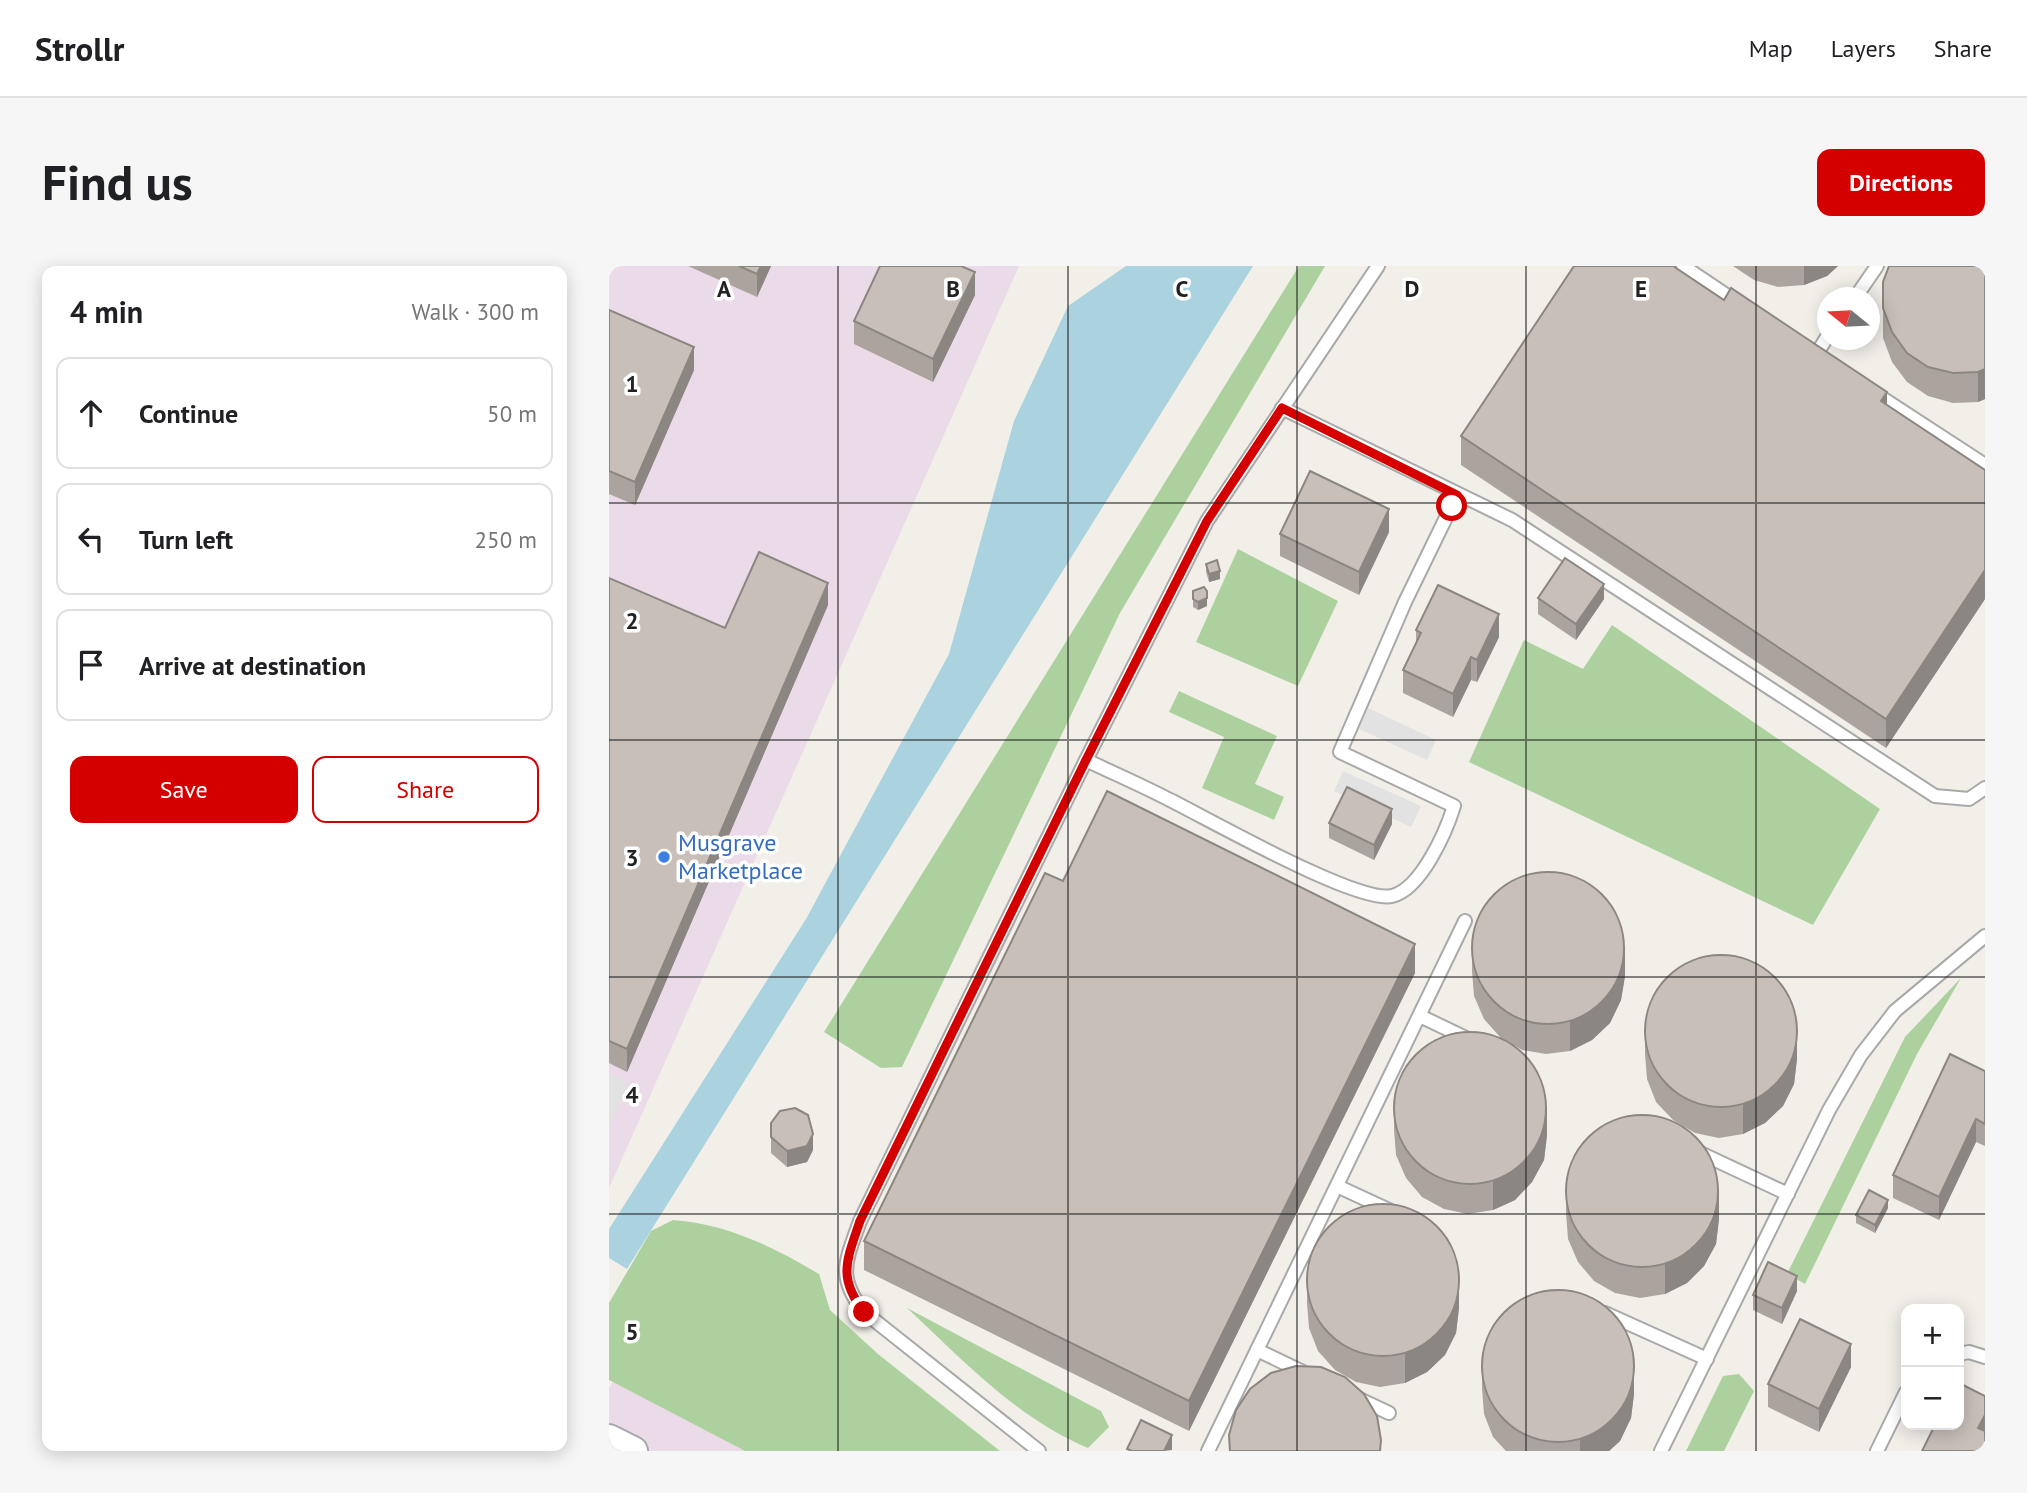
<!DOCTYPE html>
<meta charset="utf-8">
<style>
body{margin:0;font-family:"PT Sans",sans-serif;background:#f6f6f6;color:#202124}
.controls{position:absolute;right:21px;bottom:21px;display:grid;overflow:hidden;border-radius:14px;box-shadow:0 4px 18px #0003}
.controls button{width:63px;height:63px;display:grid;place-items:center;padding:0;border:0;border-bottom:2px solid #e0e0e0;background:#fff;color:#202124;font:35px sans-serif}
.compass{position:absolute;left:1208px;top:21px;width:63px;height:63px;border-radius:50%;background:#fff;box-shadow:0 4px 18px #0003;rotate:288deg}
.stop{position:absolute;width:21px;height:21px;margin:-16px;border:5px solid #d40000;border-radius:50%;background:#fff}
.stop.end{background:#d40000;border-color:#fff;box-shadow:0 2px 7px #0008}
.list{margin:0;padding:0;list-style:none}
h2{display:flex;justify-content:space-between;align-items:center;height:91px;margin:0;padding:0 28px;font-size:30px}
h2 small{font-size:23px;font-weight:400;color:#757577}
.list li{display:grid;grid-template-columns:46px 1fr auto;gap:21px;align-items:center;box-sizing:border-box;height:112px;margin:0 14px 14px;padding:0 14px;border:2px solid #e0e0e0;border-radius:14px}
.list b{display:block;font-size:26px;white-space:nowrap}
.list em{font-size:23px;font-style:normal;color:#757577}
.actions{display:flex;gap:14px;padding:21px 28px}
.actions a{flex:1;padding:16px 0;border:2px solid #d40000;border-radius:14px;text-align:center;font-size:24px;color:#d40000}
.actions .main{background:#d40000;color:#fff}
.icon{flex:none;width:38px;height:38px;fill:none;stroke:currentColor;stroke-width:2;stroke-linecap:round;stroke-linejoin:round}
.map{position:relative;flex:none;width:1376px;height:1185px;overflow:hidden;border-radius:14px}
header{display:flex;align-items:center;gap:42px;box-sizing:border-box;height:98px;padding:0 35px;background:#fff;border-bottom:2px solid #e0e0e0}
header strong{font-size:33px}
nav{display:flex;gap:38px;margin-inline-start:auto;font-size:24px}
.intro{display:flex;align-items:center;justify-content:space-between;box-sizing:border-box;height:168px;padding:0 42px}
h1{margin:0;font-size:49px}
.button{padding:18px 32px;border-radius:14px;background:#d40000;color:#fff;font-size:24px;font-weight:700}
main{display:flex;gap:42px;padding:0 42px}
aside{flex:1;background:#fff;border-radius:14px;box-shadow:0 4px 18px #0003}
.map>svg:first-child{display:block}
.industrial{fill:#ebdbe8}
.forest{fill:#add19e}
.parking{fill:#e2e2e2}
.water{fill:#aad3df}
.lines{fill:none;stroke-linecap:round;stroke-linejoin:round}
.service-casing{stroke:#a9a9a9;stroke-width:16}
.tertiary-casing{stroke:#a9a9a9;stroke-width:32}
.service{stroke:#fff;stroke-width:12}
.tertiary{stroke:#fff;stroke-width:28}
.wall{fill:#aba49e}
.shaded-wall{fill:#8b8681}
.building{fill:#c7bfb8;stroke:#8b8681;stroke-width:2}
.route{stroke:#d40000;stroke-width:9}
.grid{fill:none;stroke:#222;stroke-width:2;stroke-opacity:0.55}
.shop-dot{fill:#3f7fe0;stroke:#fff;stroke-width:2.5}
.labels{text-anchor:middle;stroke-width:7;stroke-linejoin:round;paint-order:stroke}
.shop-label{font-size:24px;fill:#366cbe;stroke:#fff;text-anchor:start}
.grid-label{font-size:23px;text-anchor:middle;font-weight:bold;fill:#222;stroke:#fff;stroke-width:7;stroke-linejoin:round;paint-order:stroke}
</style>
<header>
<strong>Strollr</strong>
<nav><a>Map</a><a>Layers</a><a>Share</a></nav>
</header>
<div class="intro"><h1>Find us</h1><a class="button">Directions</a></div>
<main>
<aside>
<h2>4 min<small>Walk · 300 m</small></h2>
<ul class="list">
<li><svg class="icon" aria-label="ahead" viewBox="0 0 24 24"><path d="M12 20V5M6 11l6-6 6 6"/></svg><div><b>Continue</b></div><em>50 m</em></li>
<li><svg class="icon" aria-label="left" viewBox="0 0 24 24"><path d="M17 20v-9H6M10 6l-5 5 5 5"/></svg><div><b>Turn left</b></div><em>250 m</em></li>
<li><svg class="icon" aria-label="arrive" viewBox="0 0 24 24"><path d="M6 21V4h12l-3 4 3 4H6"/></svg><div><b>Arrive at destination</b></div></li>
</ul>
<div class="actions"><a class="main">Save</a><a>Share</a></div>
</aside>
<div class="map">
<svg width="1376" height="1185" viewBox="0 0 1376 1185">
<rect width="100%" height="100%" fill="#f2efe9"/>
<!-- industrial -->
<g class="industrial">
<polygon points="0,0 410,0 0,922"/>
<polygon points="4,1116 136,1185 0,1185 0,1122"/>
</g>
<!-- forest -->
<g class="forest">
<polygon points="690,0 716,0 511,347 293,801 272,802 215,766"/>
<polygon points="629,283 729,335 689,420 587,376"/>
<polygon points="1003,359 1271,543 1204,659 860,496 915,374 974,403"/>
<polygon points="570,425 668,470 646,518 675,531 665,554 593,522 615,471 560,446"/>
<polygon points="1352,712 1308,788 1196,1018 1178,1008 1296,771"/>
<path d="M64,954c54,4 101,27 146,54l11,36 48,44 122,97h-255l-136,-71v-77l42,-72z"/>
<path d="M298,1042l194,103 8,16 -21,21c-72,-30 -125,-88 -181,-140z"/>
<polygon points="1130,1108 1145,1125 1115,1185 1077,1185 1114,1110"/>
</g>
<!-- parking -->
<g class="parking">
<polygon points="759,442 827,474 818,494 750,463"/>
<polygon points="734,505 812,540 802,561 725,525"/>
<polygon points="0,808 20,817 0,862"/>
</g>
<!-- water -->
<polygon class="water" points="517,0 644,0 18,1003 0,992 0,963 197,653 340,388 405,155 459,40"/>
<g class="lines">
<defs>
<g id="service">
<polyline points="1074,0 1129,37"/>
<polyline points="1246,32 1268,0"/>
<polyline points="1207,89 1218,71"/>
<polyline points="1264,126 1376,199"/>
<polyline points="673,142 903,254 1326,530 1360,533 1376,522"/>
<path d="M477,494c27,13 55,25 82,39 39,19 189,105 224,97 29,-7 54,-64 62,-90l-114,-54 65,-150 52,-107"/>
<polyline points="811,750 861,774"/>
<polyline points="1087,885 1179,928"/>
<polyline points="728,920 782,945"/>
<polyline points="996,1047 1098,1093"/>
<polyline points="648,1084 698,1108"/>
<polyline points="1350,1088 1360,1086 1376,1091"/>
<polyline points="746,1131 780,1147"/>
<path d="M430,1185l-175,-139c-28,-36 -18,-51 -4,-91l226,-461 121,-239 171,-255"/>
<polyline points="599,1185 856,655"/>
<polyline points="1052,1185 1220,844 1252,789 1286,745 1376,670"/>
<polyline points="1268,1185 1297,1126"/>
</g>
<polyline id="tertiary" points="0,1173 24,1185"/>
</defs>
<!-- service casing -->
<use href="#service" class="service-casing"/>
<!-- tertiary casing -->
<use href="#tertiary" class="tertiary-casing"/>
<!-- service -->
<use href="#service" class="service"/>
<!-- tertiary -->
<use href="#tertiary" class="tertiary"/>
</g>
<!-- wall -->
<g class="wall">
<polygon points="79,0 162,0 148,31"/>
<polygon points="1124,0 1229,0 1218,10 1195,19 1169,21 1145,14"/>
<polygon points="1376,0 1376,133 1369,136 1344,137 1319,130 1298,116 1283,96 1274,72 1274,16"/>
<polygon points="366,29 324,116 245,78 245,55"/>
<polygon points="1115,34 1278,139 1376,204 1376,333 1277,482 852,199 852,170"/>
<polygon points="0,44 85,104 26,239 0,228"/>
<polygon points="780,266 750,329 671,290 671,268"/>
<polygon points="597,298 611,313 600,316 597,306"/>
<polygon points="0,312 116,362 219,339 18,806 0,797"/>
<polygon points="584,325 598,340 589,344 584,341"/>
<polygon points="929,332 995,333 967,374 929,348"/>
<polygon points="807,364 890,371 868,416 862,414 844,451 794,427 794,404 807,378"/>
<polygon points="720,557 783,558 765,594 720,572"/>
<polygon points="454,615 806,707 580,1165 255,1004 255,975"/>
<polygon points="863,675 1016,710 1012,734 1001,757 983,774 961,785 937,788 913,784 905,779 938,869 935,894 923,916 906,934 884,944 859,948 835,943 813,931 797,912 787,889 785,864 785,834 891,771 875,753 865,730 863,705"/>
<polygon points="1036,758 1188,793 1185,818 1174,840 1156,857 1134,868 1110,872 1086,867 1064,854 1047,836 1038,813 1036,788"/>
<polygon points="1376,805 1376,880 1367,876 1330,954 1284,932 1284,909"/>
<polygon points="162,857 204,884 198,896 178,901 162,887"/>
<polygon points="957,918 1110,953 1107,978 1095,1000 1078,1017 1056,1028 1031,1032 1006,1027 985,1015 969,996 959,973 957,947"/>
<polygon points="1279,942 1266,967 1247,957 1247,949"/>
<polygon points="698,1007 850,1042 847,1067 836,1089 818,1106 796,1117 771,1121 747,1116 726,1104 709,1085 700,1062 698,1037"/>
<polygon points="1188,1025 1173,1058 1144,1044 1144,1029"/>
<polygon points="873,1093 1025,1128 1022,1152 1011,1175 1000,1185 897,1185 884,1171 875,1148 873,1122"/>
<polygon points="1242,1101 1210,1166 1159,1141 1159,1118"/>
</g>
<!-- shaded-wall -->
<g class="shaded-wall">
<polygon points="152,0 162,0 148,31 148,8"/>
<polygon points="1195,0 1229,0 1218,10 1195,19"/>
<polygon points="366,6 366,29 324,116 324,93"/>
<polygon points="85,81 85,104 26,239 26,216"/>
<polygon points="1376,103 1376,133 1369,136 1369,106"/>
<polygon points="1278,126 1278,155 1272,135"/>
<polygon points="780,243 780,266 750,329 750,306"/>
<polygon points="1376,304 1376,333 1277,482 1277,453"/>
<polygon points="611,305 611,313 600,316 600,308"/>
<polygon points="219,317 219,339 18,806 18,783"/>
<polygon points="995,318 995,333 967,374 967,358"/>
<polygon points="598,325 598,340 589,344 589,336"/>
<polygon points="890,348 890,371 868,416 868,394"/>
<polygon points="862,391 862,414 844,451 844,428"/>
<polygon points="783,543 783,558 765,594 765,579"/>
<polygon points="806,678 806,707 580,1165 580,1135"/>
<polygon points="1016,680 1016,710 1012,734 1001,757 983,774 961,785 961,755"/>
<polygon points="1188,763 1188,793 1185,818 1174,840 1156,857 1134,868 1134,838"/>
<polygon points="938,840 938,869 935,894 923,916 906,934 884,944 884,915"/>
<polygon points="1367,853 1367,876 1330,954 1330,931"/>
<polygon points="204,868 204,884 198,896 178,901 178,885"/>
<polygon points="1110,923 1110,953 1107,978 1095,1000 1078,1017 1056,1028 1056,998"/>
<polygon points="1279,934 1279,942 1266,967 1266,959"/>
<polygon points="1188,1010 1188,1025 1173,1058 1173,1042"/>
<polygon points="850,1013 850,1042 847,1067 836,1089 818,1106 796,1117 796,1088"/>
<polygon points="1242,1078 1242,1101 1210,1166 1210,1143"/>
<polygon points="1025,1098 1025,1128 1022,1152 1011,1175 1000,1185 971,1185 971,1173"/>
<polygon points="1376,1149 1376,1178 1369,1162"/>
<polygon points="563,1169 563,1184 555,1185"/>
</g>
<!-- building -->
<g class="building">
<polygon points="130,0 152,0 148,8"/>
<polygon points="271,0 352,0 366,6 324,93 245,55"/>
<polygon points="965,0 1064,0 1115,34 1122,22 1278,126 1272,135 1376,204 1376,304 1277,453 852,170"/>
<polygon points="1280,0 1376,0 1376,103 1369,106 1344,107 1319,101 1298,87 1283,66 1274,42 1274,16"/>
<polygon points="0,44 85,81 26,216 0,205"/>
<polygon points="701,205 780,243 750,306 671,268"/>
<polygon points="150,286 219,317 18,783 0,775 0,312 116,362"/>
<polygon points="956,292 995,318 967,358 929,332"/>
<polygon points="608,294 611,305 600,308 597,298"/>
<polygon points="829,319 890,348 868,394 862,391 844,428 794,404 812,367 807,364"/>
<polygon points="595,321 598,325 598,332 589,336 584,333 584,325"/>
<polygon points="738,521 783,543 765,579 720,557"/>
<polygon points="498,525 806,678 580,1135 255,975 436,607 454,615"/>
<circle cx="939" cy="682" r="76"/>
<circle cx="1112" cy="765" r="76"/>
<circle cx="861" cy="842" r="76"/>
<polygon points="1341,788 1376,805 1376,858 1367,853 1330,931 1284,909"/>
<polygon points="186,842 199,849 204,868 198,880 178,885 162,871 162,857 171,845"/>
<circle cx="1033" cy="925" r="76"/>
<polygon points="1260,924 1279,934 1266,959 1247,949"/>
<circle cx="774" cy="1014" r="76"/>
<polygon points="1159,996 1188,1010 1173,1042 1144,1029"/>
<circle cx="949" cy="1100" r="76"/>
<polygon points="1191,1053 1242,1078 1210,1143 1159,1118"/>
<polygon points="687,1100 712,1101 736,1111 755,1128 768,1150 772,1174 771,1185 621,1185 620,1169 627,1144 641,1123 662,1107"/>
<polygon points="1354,1119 1376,1130 1376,1149 1369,1162 1376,1165 1376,1185 1313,1185 1326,1159 1350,1159 1350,1129"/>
<polygon points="532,1154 563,1169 555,1185 523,1185 518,1183"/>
</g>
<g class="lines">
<!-- route -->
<path class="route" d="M255,1046c-27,-35 -17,-52 -4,-91l226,-461 121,-239 75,-113 175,87 -5,11"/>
</g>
<!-- grid -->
<path class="grid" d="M229,0v1185M459,0v1185M688,0v1185M917,0v1185M1147,0v1185M0,237h1376M0,474h1376M0,711h1376M0,948h1376"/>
<!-- markers -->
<circle class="shop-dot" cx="55" cy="591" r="7"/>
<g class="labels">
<!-- shop labels -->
<g class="shop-label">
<text x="69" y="585">Musgrave<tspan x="69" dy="28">Marketplace</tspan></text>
</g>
</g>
<g class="grid-label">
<text x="115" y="31">A</text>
<text x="344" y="31">B</text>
<text x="573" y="31">C</text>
<text x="803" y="31">D</text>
<text x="1032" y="31">E</text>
<text x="23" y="126">1</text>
<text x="23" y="363">2</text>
<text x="23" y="600">3</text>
<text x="23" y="837">4</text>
<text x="23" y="1074">5</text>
</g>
</svg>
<div class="controls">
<button>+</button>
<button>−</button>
</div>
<svg class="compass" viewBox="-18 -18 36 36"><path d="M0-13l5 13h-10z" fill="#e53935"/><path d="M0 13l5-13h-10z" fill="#757577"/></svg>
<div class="stop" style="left:843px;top:240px"></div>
<div class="stop end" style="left:255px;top:1046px"></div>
</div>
</main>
